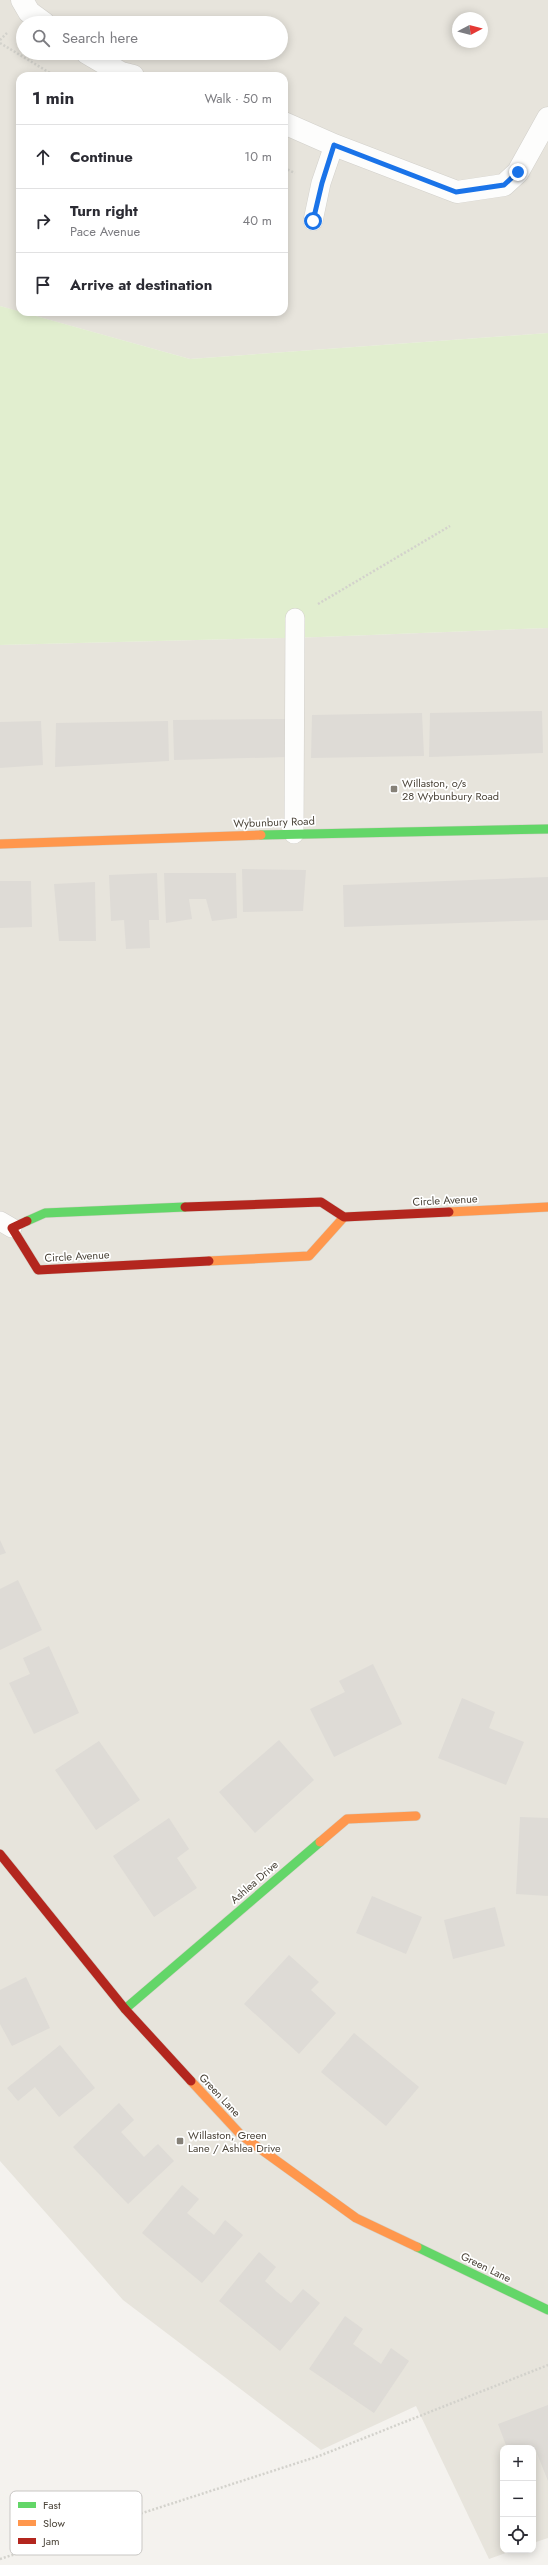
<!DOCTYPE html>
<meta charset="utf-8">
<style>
body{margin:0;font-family:Jost,sans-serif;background:#f2f2f3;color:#2b2b33}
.controls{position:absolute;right:12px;bottom:12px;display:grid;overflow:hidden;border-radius:8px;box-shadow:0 2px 10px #0003}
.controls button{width:36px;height:36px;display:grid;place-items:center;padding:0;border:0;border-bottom:1px solid #e1e1e2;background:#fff;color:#2b2b33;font:20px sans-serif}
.compass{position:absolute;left:452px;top:12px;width:36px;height:36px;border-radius:50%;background:#fff;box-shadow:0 2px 10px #0003;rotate:83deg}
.stop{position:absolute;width:12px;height:12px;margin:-9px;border:3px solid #1a73e8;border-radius:50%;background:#fff}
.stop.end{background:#1a73e8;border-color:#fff;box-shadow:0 1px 4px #0008}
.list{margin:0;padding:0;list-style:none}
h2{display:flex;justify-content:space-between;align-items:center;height:52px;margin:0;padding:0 16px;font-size:17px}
h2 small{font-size:13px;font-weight:400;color:#7c7c81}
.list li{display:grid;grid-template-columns:26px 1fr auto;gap:12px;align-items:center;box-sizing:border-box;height:64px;padding:0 16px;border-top:1px solid #e1e1e2}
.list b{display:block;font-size:15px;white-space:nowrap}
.list p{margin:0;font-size:13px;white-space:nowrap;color:#7c7c81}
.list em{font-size:13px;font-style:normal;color:#7c7c81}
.icon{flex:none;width:22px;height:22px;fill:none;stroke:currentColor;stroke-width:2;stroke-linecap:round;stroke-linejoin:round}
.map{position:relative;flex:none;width:548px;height:2565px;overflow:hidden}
.search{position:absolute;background:#fff;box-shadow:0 2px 10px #0003;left:16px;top:16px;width:272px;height:44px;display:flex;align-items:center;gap:10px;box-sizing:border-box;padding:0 14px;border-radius:22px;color:#7c7c81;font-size:15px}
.panel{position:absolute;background:#fff;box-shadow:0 2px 10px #0003;left:16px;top:72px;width:272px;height:244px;border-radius:12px}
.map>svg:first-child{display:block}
.residential{fill:#e7e4dc;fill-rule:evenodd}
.green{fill:#e1eecf}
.building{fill:#dedbd6}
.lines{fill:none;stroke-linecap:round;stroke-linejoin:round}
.lane-casing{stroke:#d2d0cb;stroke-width:20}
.street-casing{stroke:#d2d0cb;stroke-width:23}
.fast-casing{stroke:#d3cfc5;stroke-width:10}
.slow-casing{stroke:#d3cfc5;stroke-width:10}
.jam-casing{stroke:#d3cfc5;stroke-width:10}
.path{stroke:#d3d2cc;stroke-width:2.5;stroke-dasharray:2 2;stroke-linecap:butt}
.lane{stroke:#fdfdfc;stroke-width:19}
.street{stroke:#fdfdfc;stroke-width:22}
.fast{stroke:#63d668;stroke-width:9}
.slow{stroke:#ff974d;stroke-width:9}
.jam{stroke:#b3261e;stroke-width:9}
.route{stroke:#1a73e8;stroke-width:5}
.poi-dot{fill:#868178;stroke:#fff;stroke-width:1.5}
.labels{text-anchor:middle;stroke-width:3.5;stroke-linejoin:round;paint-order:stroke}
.poi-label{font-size:11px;fill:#4b4439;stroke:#fff;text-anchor:start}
.street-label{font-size:11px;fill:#4b4439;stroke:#fff}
.key{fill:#fff;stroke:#c9c7c4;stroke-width:1}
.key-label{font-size:11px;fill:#4b4439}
</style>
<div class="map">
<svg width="548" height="2565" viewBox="0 0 548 2565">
<rect width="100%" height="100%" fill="#f4f2ee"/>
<!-- residential -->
<g class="residential">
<path d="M0,0h548v333l-358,26 -169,-47h263v-236h-264v236l-20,-6zM458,18h24v24h-24zM23,23h258v30h-258z"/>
<polygon points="548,628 548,2538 533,2543 533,2448 503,2448 503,2550 514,2550 489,2559 416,2406 321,2450 123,2300 0,2161 0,645 320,637"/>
</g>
<!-- green -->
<polygon class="green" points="0,306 190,359 548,333 548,628 320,637 0,645"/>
<!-- building -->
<g class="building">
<polygon points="542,711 543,753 429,757 430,713"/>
<polygon points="422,713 424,756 311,758 312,715"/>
<polygon points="287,719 287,757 174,760 173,720"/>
<polygon points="41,721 43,765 0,768 0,722"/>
<polygon points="168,721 169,761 55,767 56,723"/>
<polygon points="242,869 306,870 303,911 243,912"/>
<polygon points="157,873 159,920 149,920 150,948 126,949 124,920 111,921 109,875"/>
<polygon points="164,873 236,873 237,918 212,921 206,899 189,899 192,919 166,923"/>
<polygon points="548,877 548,920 344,927 343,885"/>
<polygon points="0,881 31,881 32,927 0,928"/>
<polygon points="95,882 96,941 59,941 54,884"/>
<polygon points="0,1540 6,1553 0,1555"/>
<polygon points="18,1580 42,1630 0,1650 0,1589"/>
<polygon points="49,1646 79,1713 34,1734 9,1683 30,1674 23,1658"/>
<polygon points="373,1664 402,1724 334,1757 310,1709 345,1692 339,1681"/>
<polygon points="462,1698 495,1712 489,1728 524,1742 506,1785 438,1758"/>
<polygon points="279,1740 314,1780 255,1833 219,1792"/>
<polygon points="99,1741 140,1800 96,1830 55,1770"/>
<polygon points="520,1817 548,1818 548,1896 516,1894"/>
<polygon points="169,1818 189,1849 177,1858 197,1888 154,1917 113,1856"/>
<polygon points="372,1896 422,1917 406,1954 356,1933"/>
<polygon points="495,1907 505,1946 453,1959 444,1920"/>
<polygon points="289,1955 319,1982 311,1990 336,2013 299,2054 244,2004"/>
<polygon points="26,1977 50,2028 12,2046 0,2024 0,1990"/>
<polygon points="354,2033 419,2087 386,2126 321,2072"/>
<polygon points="60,2045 95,2088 59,2117 35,2087 18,2101 7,2088"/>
<polygon points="119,2103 134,2120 121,2132 144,2157 158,2144 174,2161 128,2204 73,2147"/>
<polygon points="182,2185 199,2199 187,2213 214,2235 225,2220 243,2235 202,2283 142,2233"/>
<polygon points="259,2252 276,2267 265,2281 277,2292 291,2303 303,2289 320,2303 280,2351 219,2301"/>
<polygon points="345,2316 363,2329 353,2344 381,2364 391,2348 409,2361 374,2413 309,2369"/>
<polygon points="548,2405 548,2481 536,2451 533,2452 533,2448 507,2448 498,2424"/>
</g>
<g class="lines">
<defs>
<g id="lane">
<polyline points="313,221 321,183 334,145"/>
<polyline points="294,834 295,618"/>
<polyline points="0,1221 12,1228"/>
</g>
<g id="street">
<polyline points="22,0 29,12 44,23"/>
<polyline points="87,53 121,73 133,76"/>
<polyline points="284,123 334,145 457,192 504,185 518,172 548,118"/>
</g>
<g id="fast">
<polyline points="261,835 548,829"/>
<polyline points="27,1221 45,1213 185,1207"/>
<polyline points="125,2009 320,1842"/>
<polyline points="417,2247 548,2310"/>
</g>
<g id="slow">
<polyline points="0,844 261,835"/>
<polyline points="449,1212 548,1207"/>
<polyline points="209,1261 309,1256 344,1217"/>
<polyline points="320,1842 347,1819 416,1816"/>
<polyline points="191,2081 241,2135 356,2218 417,2247"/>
</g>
<g id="jam">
<polyline points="185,1207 321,1202 344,1217 449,1212"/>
<polyline points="27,1221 12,1228 38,1270 209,1261"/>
<polyline points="0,1854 125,2009 191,2081"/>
</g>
</defs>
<!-- lane casing -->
<use href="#lane" class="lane-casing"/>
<!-- street casing -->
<use href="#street" class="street-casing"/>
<!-- fast casing -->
<use href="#fast" class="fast-casing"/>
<!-- slow casing -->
<use href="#slow" class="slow-casing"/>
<!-- jam casing -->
<use href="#jam" class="jam-casing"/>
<!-- path -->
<g class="path">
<polyline points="0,40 7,33"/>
<polyline points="0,43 55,76"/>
<polyline points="284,168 295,173"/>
<polyline points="318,604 450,526"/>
<polyline points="0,2559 319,2456 548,2365"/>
</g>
<!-- lane -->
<use href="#lane" class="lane"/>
<!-- street -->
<use href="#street" class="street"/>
<!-- fast -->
<use href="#fast" class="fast"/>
<!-- slow -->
<use href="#slow" class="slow"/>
<!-- jam -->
<use href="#jam" class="jam"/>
</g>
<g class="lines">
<!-- route -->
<polyline class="route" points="313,221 322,183 334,145 456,192 504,185 518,172"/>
</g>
<!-- markers -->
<g class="poi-dot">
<rect x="390" y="785" width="8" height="8" rx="2"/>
<rect x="176" y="2137" width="8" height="8" rx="2"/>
</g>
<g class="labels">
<!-- poi labels -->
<g class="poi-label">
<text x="402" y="787">Willaston, o/s<tspan x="402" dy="13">28 Wybunbury Road</tspan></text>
<text x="188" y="2139">Willaston, Green<tspan x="188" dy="13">Lane / Ashlea Drive</tspan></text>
</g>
<!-- street labels -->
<g class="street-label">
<text transform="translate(274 822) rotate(-2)" y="4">Wybunbury Road</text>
<text transform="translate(445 1200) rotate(-3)" y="4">Circle Avenue</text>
<text transform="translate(77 1256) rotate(-3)" y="4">Circle Avenue</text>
<text transform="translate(254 1882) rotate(-41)" y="4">Ashlea Drive</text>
<text transform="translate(220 2095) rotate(47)" y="4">Green Lane</text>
<text transform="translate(486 2267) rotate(26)" y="4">Green Lane</text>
</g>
</g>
<!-- legend -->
<rect x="10" y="2491" width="132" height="64" rx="6" class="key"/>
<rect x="18" y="2502" width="18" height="6" fill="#63d668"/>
<rect x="18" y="2520" width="18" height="6" fill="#ff974d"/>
<rect x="18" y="2538" width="18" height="6" fill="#b3261e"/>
<g class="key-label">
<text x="43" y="2509">Fast</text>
<text x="43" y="2527">Slow</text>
<text x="43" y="2545">Jam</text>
</g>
</svg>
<div class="controls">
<button>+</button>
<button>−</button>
<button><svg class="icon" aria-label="locate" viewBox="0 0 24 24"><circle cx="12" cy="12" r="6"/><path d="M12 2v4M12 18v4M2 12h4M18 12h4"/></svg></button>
</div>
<svg class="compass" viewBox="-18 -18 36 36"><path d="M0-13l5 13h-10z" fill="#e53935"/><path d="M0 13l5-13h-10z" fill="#7c7c81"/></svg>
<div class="stop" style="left:313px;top:221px"></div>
<div class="stop end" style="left:518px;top:172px"></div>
<div class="search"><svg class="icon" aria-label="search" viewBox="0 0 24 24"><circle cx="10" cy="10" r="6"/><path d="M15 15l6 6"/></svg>Search here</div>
<section class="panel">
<h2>1 min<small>Walk · 50 m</small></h2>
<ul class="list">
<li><svg class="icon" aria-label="ahead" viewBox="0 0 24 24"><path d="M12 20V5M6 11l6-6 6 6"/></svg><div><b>Continue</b></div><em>10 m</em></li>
<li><svg class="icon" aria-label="right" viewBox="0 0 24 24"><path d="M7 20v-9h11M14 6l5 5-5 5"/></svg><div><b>Turn right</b><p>Pace Avenue</p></div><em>40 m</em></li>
<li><svg class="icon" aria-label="arrive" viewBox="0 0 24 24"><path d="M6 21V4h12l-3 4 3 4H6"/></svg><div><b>Arrive at destination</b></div></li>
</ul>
</section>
</div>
